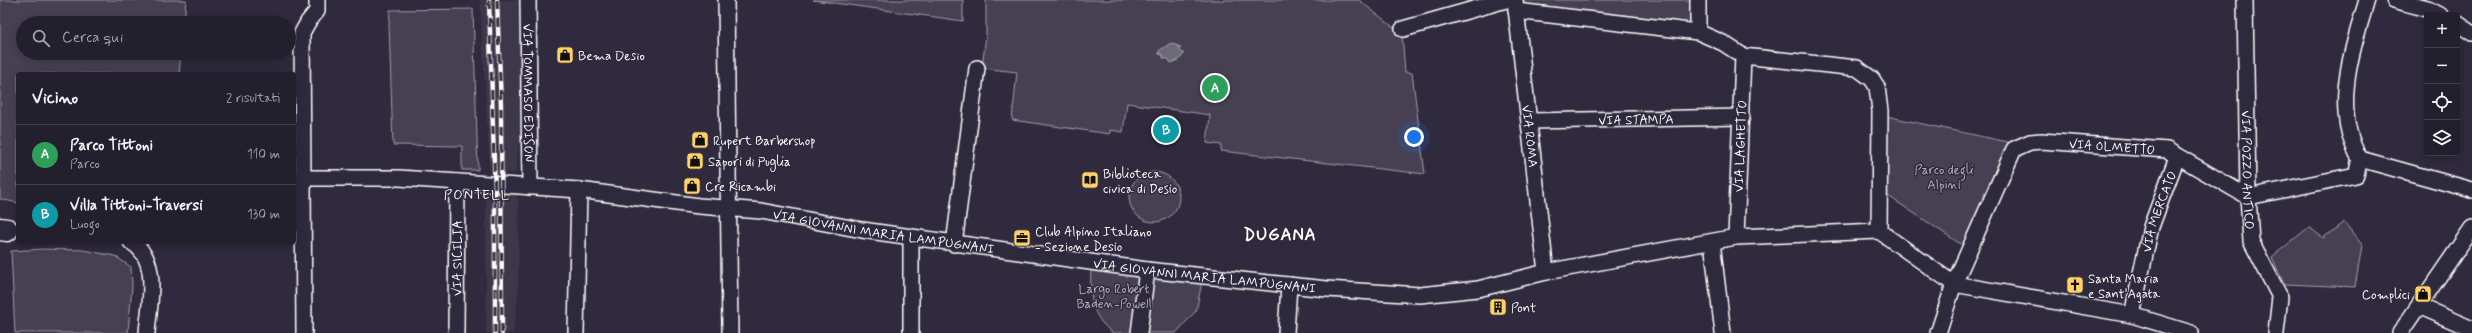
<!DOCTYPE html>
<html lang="it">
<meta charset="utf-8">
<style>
body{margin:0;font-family:Mynerve,sans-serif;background:#2b2836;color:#f1f3f6}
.controls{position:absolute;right:12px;top:12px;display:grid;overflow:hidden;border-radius:4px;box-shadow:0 2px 10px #0003}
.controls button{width:36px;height:36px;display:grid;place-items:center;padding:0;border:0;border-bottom:1px solid #403e4a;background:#23202e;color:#f1f3f6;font:20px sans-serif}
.you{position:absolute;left:1414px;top:137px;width:14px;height:14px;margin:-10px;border:3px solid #fff;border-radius:50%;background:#1a73e8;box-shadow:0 0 0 6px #1a73e833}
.badge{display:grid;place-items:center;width:26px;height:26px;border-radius:50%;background:#b45309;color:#fff;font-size:13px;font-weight:700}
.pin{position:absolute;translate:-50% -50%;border:2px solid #fff;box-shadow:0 1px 4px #0006}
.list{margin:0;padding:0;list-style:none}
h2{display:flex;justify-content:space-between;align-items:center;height:52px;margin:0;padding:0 16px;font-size:17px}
h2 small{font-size:13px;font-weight:400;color:#a3a3aa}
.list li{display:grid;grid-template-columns:26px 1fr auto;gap:12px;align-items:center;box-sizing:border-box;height:60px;padding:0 16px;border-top:1px solid #403e4a}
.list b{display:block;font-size:15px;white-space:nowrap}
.list p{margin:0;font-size:13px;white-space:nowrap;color:#a3a3aa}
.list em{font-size:13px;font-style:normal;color:#a3a3aa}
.icon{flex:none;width:22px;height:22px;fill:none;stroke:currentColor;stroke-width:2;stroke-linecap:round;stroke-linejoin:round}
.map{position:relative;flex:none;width:2472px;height:333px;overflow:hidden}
.search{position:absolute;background:#23202e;box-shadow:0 2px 10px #0003;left:16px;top:16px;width:280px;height:44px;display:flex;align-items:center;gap:10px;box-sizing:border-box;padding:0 14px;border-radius:22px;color:#a3a3aa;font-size:15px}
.panel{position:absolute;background:#23202e;box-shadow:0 2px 10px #0003;left:16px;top:72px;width:280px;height:172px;border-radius:4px}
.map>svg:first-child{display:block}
.built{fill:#3c3749}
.green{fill:#464152;stroke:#a2a0a8}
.water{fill:#6d6a77;stroke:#a7a6ad}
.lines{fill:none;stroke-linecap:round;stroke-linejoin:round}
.minor-casing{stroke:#fff;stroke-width:18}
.highway-casing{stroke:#fff;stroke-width:25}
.minor{stroke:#2f2a3d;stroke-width:15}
.highway{stroke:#2f2a3d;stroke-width:22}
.rail-casing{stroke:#fff;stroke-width:4.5}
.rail{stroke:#2f2a3d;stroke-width:3;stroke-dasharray:9;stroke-linecap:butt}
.labels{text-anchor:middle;stroke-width:3;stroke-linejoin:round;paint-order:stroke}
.poi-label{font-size:13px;fill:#fff;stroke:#2f2a3d;text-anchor:start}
.street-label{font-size:13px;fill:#fff;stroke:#2f2a3d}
.park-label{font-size:13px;fill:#b5b3ba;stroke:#2f2a3d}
.neighbourhood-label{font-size:14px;letter-spacing:1px;fill:#fff;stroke:#2f2a3d}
.district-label{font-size:17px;font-weight:bold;letter-spacing:1px;fill:#fff;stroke:#2f2a3d}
</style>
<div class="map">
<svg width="2472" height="333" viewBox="0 0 2472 333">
<rect width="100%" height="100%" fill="#2f2a3d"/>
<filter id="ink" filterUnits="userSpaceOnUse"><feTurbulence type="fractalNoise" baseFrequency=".025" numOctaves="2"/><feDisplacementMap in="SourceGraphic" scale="8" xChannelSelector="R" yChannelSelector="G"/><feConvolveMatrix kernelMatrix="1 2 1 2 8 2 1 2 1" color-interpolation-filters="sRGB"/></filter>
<g filter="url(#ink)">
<!-- built -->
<g class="built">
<polygon points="480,0 523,0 526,82 516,173 490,173"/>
<polygon points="490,193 516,193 519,203 518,296 513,333 486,333 486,198 490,198"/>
</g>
<!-- green -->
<g class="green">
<polygon points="0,0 186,0 184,23 23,23 23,53 181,53 179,74 18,74 18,203 0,199"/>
<polygon points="813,0 963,0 963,21"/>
<polygon points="986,0 1359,0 1402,34 1405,72 1412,73 1425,174 1221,151 1221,145 1207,143 1210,115 1127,103 1123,132 1110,130 1110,134 1012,120 1017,72 982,68 986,35"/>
<polygon points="1516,0 1698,0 1698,32 1516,11"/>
<polygon points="473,9 478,170 462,170 462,146 393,145 389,24 390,10"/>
<polygon points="1881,115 2012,143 1965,247 1879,190"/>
<circle cx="1154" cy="197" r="25"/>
<polygon points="2344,222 2362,245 2355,287 2284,284 2272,257 2309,227 2323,238"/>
<polygon points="43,249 83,250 115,256 131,267 132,286 128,333 15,333 11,251"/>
<path d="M1091,269l49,7 -8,57h-19c-23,-17 -23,-37 -22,-64z"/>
<polygon points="1152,277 1202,282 1196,311 1176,333 1144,333"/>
</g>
<!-- water -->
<polygon class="water" points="1171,43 1180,47 1180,51 1184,54 1179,60 1171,63 1168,59 1163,58 1163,55 1159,54 1159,51"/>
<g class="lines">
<defs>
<g id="minor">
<path id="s1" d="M528,0l2,187"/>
<polyline points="726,0 730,333"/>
<path id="s2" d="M1515,0l31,272"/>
<path id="s3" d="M2245,0l3,197 3,44 29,56 -4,36"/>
<polyline points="2394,0 2430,10 2440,15"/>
<polyline points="1516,11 1698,32 1723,43 1743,56"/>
<polyline points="2457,23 2472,33"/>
<polyline points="1403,29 1506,0"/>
<polyline points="1698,32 1698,0"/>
<polyline points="1743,56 1857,68 1872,79 1877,87 1880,111 1879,231"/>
<path id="s4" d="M1530,121l212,-4"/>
<path d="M2360,159c-29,-50 -8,-108 7,-159"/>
<polyline points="2360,159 2472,190"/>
<path id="s5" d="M304,178h95l180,12 120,16 62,5 101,19 285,40 180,19 93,6 58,-6 68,-17 190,-35 143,-6 75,53 178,31 59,18"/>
<polyline points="911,237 911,333"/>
<path id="s6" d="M1736,237l7,-181"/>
<path d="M131,242c30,17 18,62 16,91"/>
<polyline points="1712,242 1723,333"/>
<polyline points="954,244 977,68"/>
<polyline points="2419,306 2472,329"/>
<path id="s7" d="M2132,315l19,-88 26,-70"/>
<polyline points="304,333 302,33 308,22 317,11 317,0"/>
<path id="s8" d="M456,333l1,-151"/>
<polyline points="576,333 579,190"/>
<polyline points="1139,333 1147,270"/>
<polyline points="1286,333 1289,285"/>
<path id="s9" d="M1938,333l16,-49 60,-135 16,-7 11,-1 126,9 81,47 108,-22 4,-16"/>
<polyline points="2400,333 2472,228"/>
</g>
<polyline id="highway" points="0,229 7,230"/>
</defs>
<!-- minor casing -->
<use href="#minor" class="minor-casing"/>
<!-- highway casing -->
<use href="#highway" class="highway-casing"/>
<!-- minor -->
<use href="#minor" class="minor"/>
<!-- highway -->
<use href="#highway" class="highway"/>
<defs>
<g id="rail">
<polyline points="489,0 495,193 495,333"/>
<polyline points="497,0 501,106 502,333"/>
</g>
</defs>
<!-- rail casing -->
<use href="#rail" class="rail-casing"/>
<!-- rail -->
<use href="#rail" class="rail"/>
</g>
</g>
<!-- icons -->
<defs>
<symbol id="shop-square" viewBox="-11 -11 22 22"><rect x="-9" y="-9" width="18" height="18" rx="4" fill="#ffd166" stroke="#2f2a3d"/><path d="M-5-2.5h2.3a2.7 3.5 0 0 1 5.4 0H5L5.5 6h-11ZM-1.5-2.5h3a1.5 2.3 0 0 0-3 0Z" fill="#111"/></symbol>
<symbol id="library-square" viewBox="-11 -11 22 22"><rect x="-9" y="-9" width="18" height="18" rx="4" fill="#ffd166" stroke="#2f2a3d"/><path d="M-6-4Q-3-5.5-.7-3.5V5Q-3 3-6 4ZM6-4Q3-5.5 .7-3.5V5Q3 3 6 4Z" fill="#111"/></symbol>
<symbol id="office-square" viewBox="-11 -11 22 22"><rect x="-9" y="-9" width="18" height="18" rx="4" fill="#ffd166" stroke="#2f2a3d"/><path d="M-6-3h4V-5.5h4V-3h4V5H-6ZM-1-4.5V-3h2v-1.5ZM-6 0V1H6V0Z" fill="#111"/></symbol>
<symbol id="church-square" viewBox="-11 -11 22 22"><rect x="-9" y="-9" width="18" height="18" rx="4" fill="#ffd166" stroke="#2f2a3d"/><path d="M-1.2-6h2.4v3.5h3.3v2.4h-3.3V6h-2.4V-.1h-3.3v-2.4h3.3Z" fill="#111"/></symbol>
<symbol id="building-square" viewBox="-11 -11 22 22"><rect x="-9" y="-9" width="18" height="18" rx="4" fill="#ffd166" stroke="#2f2a3d"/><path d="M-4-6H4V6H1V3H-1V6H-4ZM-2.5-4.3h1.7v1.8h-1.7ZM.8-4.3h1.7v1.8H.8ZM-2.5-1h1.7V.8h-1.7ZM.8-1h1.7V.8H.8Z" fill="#111"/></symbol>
</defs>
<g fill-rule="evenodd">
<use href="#shop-square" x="555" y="45" width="20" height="20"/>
<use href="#shop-square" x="690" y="130" width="20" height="20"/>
<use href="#shop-square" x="685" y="151" width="20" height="20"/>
<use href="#library-square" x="1080" y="170" width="20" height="20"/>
<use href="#shop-square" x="682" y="176" width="20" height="20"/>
<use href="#office-square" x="1012" y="228" width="20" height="20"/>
<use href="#church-square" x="2065" y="275" width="20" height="20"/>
<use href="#shop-square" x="2413" y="284" width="20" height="20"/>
<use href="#building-square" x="1488" y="297" width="20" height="20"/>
</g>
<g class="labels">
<!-- poi labels -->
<g class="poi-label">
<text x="578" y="60">Bema Desio</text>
<text x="713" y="145">Rupert Barbershop</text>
<text x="708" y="166">Sapori di Puglia</text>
<text x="1103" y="178">Biblioteca<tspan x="1103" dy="15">civica di Desio</tspan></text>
<text x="705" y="191">Cre Ricambi</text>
<text x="1035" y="236">Club Alpino Italiano<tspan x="1035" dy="15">- Sezione Desio</tspan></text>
<text x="2088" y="283">Santa Maria<tspan x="2088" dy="15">e Sant'Agata</tspan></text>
<text x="2410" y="299" text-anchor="end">Complici</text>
<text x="1511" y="312">Pont</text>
</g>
<!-- street labels -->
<g class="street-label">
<text dy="5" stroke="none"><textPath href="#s1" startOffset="93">VIA TOMMASO EDISON</textPath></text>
<text dy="5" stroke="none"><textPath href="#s4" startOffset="106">VIA STAMPA</textPath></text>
<text dy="5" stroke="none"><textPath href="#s2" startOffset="137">VIA ROMA</textPath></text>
<text dy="5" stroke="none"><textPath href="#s6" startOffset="91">VIA LAGHETTO</textPath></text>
<text dy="5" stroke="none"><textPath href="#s9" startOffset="299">VIA OLMETTO</textPath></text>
<text dy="5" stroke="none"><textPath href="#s3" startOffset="170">VIA POZZO ANTICO</textPath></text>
<text dy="5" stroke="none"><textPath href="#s7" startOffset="107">VIA MERCATO</textPath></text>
<text dy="5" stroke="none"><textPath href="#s5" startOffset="583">VIA GIOVANNI MARIA LAMPUGNANI</textPath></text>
<text dy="5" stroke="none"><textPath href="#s8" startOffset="75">VIA SICILIA</textPath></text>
<text dy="5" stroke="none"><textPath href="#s5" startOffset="907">VIA GIOVANNI MARIA LAMPUGNANI</textPath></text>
</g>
<!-- park labels -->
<g class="park-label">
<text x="1944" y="174">Parco degli<tspan x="1944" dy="15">Alpini</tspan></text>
<text x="1114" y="293">Largo Robert<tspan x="1114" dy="15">Baden-Powell</tspan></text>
</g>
<!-- neighbourhood labels -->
<g class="neighbourhood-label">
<text x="477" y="199">PONTELL</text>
</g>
<!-- district labels -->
<g class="district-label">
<text x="1280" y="240">DUGANA</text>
</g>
</g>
</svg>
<div class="controls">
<button>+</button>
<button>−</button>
<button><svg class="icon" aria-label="locate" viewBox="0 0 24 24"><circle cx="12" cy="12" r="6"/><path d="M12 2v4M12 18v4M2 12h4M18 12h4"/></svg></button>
<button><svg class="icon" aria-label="layers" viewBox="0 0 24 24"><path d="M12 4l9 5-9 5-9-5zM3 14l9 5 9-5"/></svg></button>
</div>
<div class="you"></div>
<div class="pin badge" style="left:1215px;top:88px;background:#2e9e5b">A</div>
<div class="pin badge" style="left:1166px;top:130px;background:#0f9aa8">B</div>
<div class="search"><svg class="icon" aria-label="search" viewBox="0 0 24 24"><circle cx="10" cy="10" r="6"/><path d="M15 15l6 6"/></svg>Cerca qui</div>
<section class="panel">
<h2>Vicino<small>2 risultati</small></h2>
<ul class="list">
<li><span class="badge" style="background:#2e9e5b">A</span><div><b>Parco Tittoni</b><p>Parco</p></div><em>110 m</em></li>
<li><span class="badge" style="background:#0f9aa8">B</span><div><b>Villa Tittoni-Traversi</b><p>Luogo</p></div><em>130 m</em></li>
</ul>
</section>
</div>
